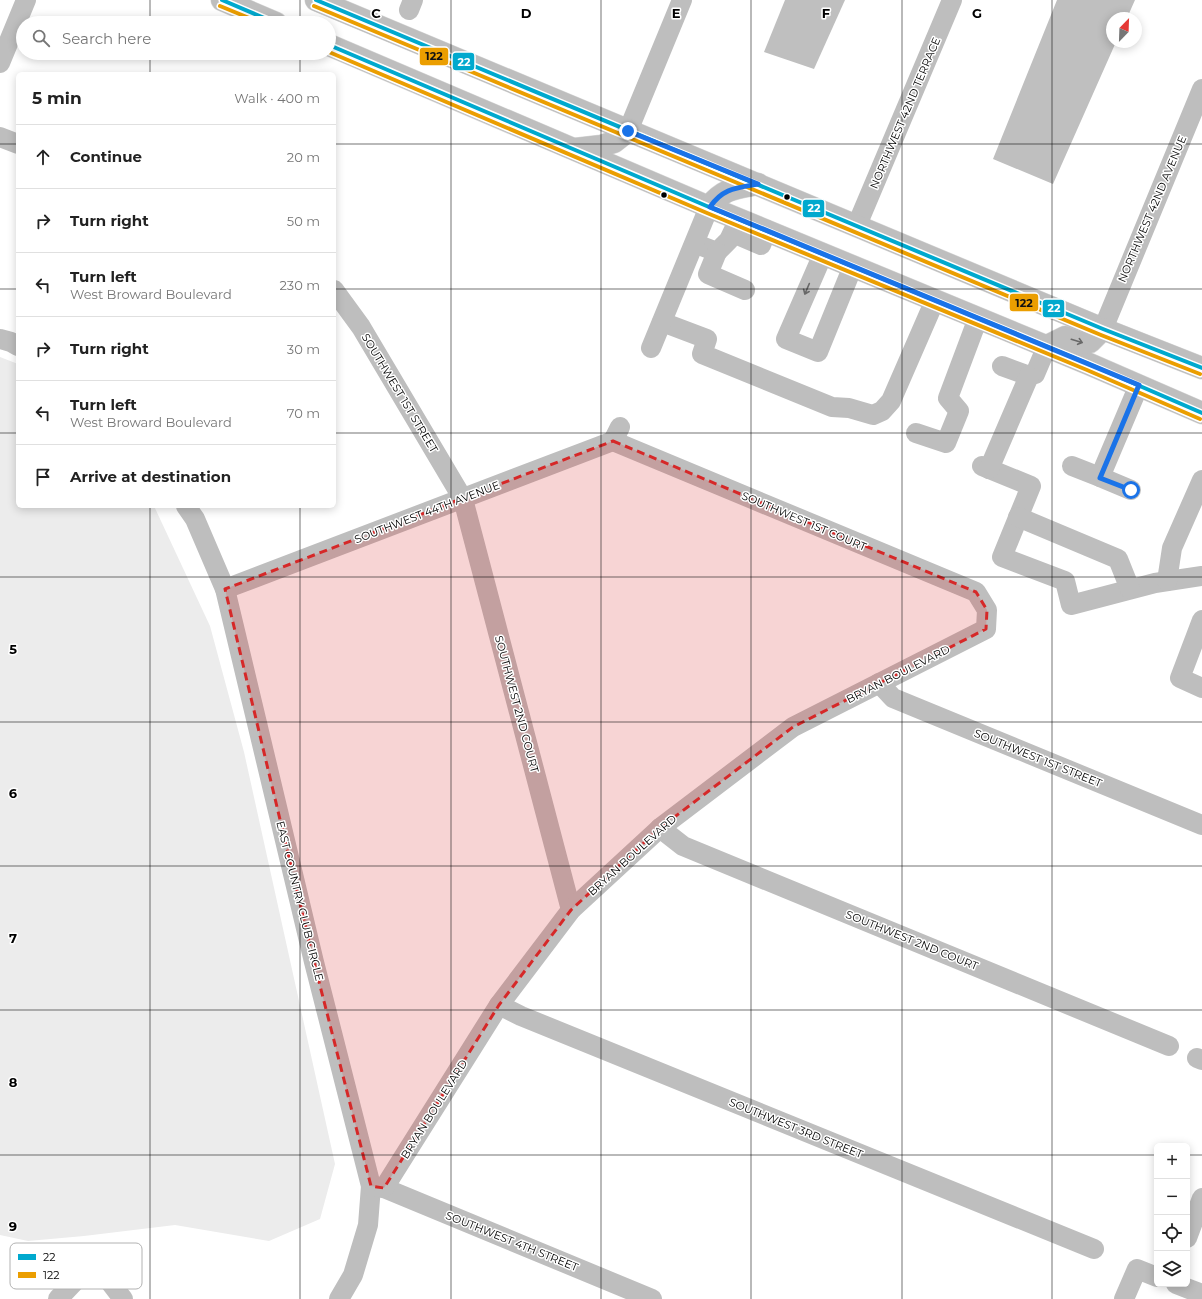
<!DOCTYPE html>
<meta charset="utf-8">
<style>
body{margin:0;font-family:Montserrat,sans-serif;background:#f6f6f6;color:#222}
.controls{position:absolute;right:12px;bottom:12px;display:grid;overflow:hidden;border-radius:6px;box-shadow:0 2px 10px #0003}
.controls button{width:36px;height:36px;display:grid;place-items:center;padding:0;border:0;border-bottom:1px solid #e0e0e0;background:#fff;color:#222;font:20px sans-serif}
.compass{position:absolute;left:1106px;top:12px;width:36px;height:36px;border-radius:50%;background:#fff;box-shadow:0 2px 10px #0003;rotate:23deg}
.stop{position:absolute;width:12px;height:12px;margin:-9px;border:3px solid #1a73e8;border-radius:50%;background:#fff}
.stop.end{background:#1a73e8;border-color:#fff;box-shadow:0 1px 4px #0008}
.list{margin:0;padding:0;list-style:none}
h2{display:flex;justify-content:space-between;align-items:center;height:52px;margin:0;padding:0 16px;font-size:17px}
h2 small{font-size:13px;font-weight:400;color:#767676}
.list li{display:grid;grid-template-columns:26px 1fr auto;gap:12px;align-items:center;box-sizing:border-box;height:64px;padding:0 16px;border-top:1px solid #e0e0e0}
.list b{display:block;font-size:15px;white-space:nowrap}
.list p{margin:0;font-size:13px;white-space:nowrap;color:#767676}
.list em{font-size:13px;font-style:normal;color:#767676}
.icon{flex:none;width:22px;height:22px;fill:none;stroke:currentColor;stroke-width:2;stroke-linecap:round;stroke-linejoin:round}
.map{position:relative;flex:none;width:1202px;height:1299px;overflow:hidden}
.search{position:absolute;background:#fff;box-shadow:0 2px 10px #0003;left:16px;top:16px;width:320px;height:44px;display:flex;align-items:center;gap:10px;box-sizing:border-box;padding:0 14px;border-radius:22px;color:#767676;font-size:15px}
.panel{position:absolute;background:#fff;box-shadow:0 2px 10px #0003;left:16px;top:72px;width:320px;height:436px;border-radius:6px}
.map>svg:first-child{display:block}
.green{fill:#ececec}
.water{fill:#bfbfbf}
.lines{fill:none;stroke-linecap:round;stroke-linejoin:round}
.major-casing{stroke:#dbdbdb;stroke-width:23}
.minor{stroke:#bebebe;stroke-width:20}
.major{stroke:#bebebe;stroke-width:22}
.bus-1-casing{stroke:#fff;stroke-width:7}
.bus-2-casing{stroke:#fff;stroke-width:7}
.bus-1{stroke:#00a9ce;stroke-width:4}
.bus-2{stroke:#eb9e00;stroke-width:4}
.oneway{stroke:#686868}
.route{stroke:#1a73e8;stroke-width:5}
.marked{fill:#d62828;fill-opacity:0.2;stroke:#d62828;stroke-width:3;stroke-dasharray:8 5;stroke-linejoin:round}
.grid{fill:none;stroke:#000;stroke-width:1;stroke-opacity:0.55}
.bus-dot{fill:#000;stroke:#fff;stroke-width:1.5}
.labels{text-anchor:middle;stroke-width:3;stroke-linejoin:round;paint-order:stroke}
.street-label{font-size:11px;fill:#000;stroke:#fff}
.key{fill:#fff;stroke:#b2b2b2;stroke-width:1}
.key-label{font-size:11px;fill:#000}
.grid-label{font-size:13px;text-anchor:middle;font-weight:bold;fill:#000;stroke:#fff;stroke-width:3;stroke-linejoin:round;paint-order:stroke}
.line-badge{stroke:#fff;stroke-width:1.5}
.badge-label{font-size:11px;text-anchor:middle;font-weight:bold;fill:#fff}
.pale-badge-label{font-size:11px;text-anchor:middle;font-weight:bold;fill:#111}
</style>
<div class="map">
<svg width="1202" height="1299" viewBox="0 0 1202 1299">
<rect width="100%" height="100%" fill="#fff"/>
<!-- green -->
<polygon class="green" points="0,357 18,364 18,506 154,506 210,626 244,752 335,1164 320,1219 269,1241 175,1225 84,1236 28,1241 0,1235"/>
<!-- water -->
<g class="water">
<polygon points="785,0 845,0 814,69 764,52"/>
<polygon points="1057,0 1135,0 1127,18 1112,18 1112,42 1116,42 1053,184 993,159"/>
</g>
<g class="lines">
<defs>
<g id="major">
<polyline points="222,0 276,23"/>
<polyline points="316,0 1103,329 1202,368"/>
<polyline points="329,45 709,207 1089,364 1202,413"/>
<polyline points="575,149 601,146 614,142 628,131"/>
<path d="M709,207c14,-19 28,-19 49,-23"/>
<polyline points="1047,346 1065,337 1080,343 1090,342 1103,329"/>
</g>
</defs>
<!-- major casing -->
<use href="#major" class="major-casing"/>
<!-- minor -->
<g class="minor">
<polyline points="409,10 413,0"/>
<polyline points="0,63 26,0"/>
<polyline points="628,131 682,0"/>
<polyline points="0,137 18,144"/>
<polyline points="857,225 952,0"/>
<polyline points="733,233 761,245 767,230"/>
<polyline points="704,247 717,252 729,240 739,219"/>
<polyline points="717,252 708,274 745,290"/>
<polyline points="823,254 786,339 818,352 853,266"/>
<polyline points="334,290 361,327 463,499 571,910"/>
<polyline points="662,322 707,339 702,354 832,407 849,408 873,415 882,411 891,401 935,300"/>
<polyline points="1103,329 1202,89"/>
<polyline points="0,339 11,342 18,346"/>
<polyline points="651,348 709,207"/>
<polyline points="1002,366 1029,376 1035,374 1047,346"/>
<polyline points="916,433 946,443 959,411 948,398 978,318"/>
<polyline points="982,466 1031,486 1002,557 1065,581 1071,605 1155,583 1202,576"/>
<polyline points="1072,466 1100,477"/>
<polyline points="989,469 1029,376"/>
<polyline points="1131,490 1100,477 1139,385"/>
<polyline points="186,506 195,519 225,589 314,962 371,1186 368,1225 353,1275 339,1299"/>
<polyline points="1018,517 1118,559 1130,589"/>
<polyline points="1167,581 1172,548 1202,480"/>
<polyline points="225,589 613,441 620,427"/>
<polyline points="1202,620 1180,678 1202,688"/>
<polyline points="879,683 893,698 1202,825"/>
<polyline points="660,828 683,846 1169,1046"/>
<polyline points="499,1005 521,1016 1094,1249"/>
<polyline points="1197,1058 1202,1060"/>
<polyline points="371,1186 384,1188 652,1299"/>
<polyline points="384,1188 499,1005 571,910 660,828 793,727 986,629 987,610 976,592 613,441"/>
<polyline points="1187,1238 1202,1198"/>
<polyline points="1176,1284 1202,1294"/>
<polyline points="58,1299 94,1261 123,1299"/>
<polyline points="1124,1299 1137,1269 1157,1277"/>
</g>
<!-- major -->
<use href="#major" class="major"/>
<defs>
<g id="bus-1">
<polyline points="222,0 276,23"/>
<polyline points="316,0 1103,329 1202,368"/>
<polyline points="329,45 709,207 1089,364 1202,413"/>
</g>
<g id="bus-2">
<polyline points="220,6 261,23"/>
<polyline points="314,6 1101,335 1200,374"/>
<polyline points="329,52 707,213 1087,370 1200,419"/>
</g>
</defs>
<!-- bus-1 casing -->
<use href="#bus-1" class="bus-1-casing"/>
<!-- bus-2 casing -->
<use href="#bus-2" class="bus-2-casing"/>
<!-- bus-1 -->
<use href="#bus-1" class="bus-1"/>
<!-- bus-2 -->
<use href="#bus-2" class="bus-2"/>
</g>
<!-- one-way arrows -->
<defs><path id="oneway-shaft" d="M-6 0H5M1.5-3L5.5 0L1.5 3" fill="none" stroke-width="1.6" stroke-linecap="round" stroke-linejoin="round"/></defs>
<g class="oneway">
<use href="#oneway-shaft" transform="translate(807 289) rotate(113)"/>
<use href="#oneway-shaft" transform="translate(1077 341) rotate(17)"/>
</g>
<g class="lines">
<!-- route -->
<path class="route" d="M628,131l130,53c-21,4 -35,4 -48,23l429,178 -39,93 31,12"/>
</g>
<!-- marked area -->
<path class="marked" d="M613,441l363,151 11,18 -1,19 -193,98 -133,101 -89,82 -72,95 -115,183 -13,-2 -57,-224 -89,-373z"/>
<!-- grid -->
<path class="grid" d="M150,0v23M300,0v23M451,0v1299M601,0v1299M751,0v1299M902,0v1299M1052,0v1299M150,53v21M300,53v21M0,144h18M334,144h868M0,289h18M334,289h868M0,433h18M334,433h868M150,506v793M300,506v793M0,577h1202M0,722h1202M0,866h1202M0,1010h1202M0,1155h1157M1187,1155h15"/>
<!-- markers -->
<g class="bus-dot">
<circle cx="664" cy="195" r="3.5"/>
<circle cx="787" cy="197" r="3.5"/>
</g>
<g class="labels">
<!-- street labels -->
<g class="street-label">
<text transform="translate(905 113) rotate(-67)" y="4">NORTHWEST 42ND TERRACE</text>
<text transform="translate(1152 209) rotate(-67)" y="4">NORTHWEST 42ND AVENUE</text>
<text transform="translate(400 393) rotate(59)" y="4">SOUTHWEST 1ST STREET</text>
<text transform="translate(427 512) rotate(-21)" y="4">SOUTHWEST 44TH AVENUE</text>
<text transform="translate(804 521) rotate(23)" y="4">SOUTHWEST 1ST COURT</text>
<text transform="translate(898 674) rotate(-27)" y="4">BRYAN BOULEVARD</text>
<text transform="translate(517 704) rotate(75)" y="4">SOUTHWEST 2ND COURT</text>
<text transform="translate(1038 758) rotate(22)" y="4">SOUTHWEST 1ST STREET</text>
<text transform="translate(632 855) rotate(-42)" y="4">BRYAN BOULEVARD</text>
<text transform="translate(300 901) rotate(76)" y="4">EAST COUNTRY CLUB CIRCLE</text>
<text transform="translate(912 940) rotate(22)" y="4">SOUTHWEST 2ND COURT</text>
<text transform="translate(434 1109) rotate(-58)" y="4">BRYAN BOULEVARD</text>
<text transform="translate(796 1128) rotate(22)" y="4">SOUTHWEST 3RD STREET</text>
<text transform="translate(512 1241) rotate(22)" y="4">SOUTHWEST 4TH STREET</text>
</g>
</g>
<!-- legend -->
<rect x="10" y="1243" width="132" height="46" rx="6" class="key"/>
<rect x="18" y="1254" width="18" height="6" fill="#00a9ce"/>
<rect x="18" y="1272" width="18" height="6" fill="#eb9e00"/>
<g class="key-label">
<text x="43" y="1261">22</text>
<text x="43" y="1279">122</text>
</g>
<g class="grid-label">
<text x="376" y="18">C</text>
<text x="526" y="18">D</text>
<text x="676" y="18">E</text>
<text x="826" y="18">F</text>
<text x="977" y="18">G</text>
<text x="13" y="654">5</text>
<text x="13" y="798">6</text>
<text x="13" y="943">7</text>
<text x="13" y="1087">8</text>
<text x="13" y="1231">9</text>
</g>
<g class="line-badge">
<rect x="419" y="47" width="30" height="19" rx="4" fill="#eb9e00"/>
<rect x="452" y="52" width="23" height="19" rx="4" fill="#00a9ce"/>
<rect x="802" y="199" width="23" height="19" rx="4" fill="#00a9ce"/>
<rect x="1009" y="293" width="30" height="19" rx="4" fill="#eb9e00"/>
<rect x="1042" y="299" width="23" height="19" rx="4" fill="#00a9ce"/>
</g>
<g class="badge-label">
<text x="464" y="66">22</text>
<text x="814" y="212">22</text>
<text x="1054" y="312">22</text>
</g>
<g class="pale-badge-label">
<text x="434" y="60">122</text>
<text x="1024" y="307">122</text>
</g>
</svg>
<div class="controls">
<button>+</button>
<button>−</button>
<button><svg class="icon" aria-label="locate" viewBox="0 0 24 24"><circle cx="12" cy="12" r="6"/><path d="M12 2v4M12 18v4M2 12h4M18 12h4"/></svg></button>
<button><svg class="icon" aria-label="layers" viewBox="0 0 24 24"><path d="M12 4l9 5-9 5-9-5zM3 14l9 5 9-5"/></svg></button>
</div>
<svg class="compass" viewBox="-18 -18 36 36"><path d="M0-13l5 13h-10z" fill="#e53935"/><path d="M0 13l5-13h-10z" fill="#767676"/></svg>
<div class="stop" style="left:1131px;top:490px"></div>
<div class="stop end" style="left:628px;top:131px"></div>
<div class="search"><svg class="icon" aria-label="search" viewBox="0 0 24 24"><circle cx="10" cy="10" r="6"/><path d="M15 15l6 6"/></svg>Search here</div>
<section class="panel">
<h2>5 min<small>Walk · 400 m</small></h2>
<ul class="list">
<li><svg class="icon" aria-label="ahead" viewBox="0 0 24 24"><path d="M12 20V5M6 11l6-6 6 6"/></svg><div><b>Continue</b></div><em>20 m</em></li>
<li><svg class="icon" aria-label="right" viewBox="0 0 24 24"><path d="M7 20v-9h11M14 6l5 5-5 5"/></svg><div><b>Turn right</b></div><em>50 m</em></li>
<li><svg class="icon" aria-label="left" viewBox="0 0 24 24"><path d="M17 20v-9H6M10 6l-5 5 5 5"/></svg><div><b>Turn left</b><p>West Broward Boulevard</p></div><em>230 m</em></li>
<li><svg class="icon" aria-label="right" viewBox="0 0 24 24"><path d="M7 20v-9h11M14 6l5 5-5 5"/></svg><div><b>Turn right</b></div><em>30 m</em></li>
<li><svg class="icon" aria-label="left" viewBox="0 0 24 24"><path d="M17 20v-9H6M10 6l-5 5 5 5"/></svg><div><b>Turn left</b><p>West Broward Boulevard</p></div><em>70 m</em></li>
<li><svg class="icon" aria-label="arrive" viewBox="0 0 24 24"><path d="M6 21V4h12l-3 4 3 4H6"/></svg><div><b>Arrive at destination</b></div></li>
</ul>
</section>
</div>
